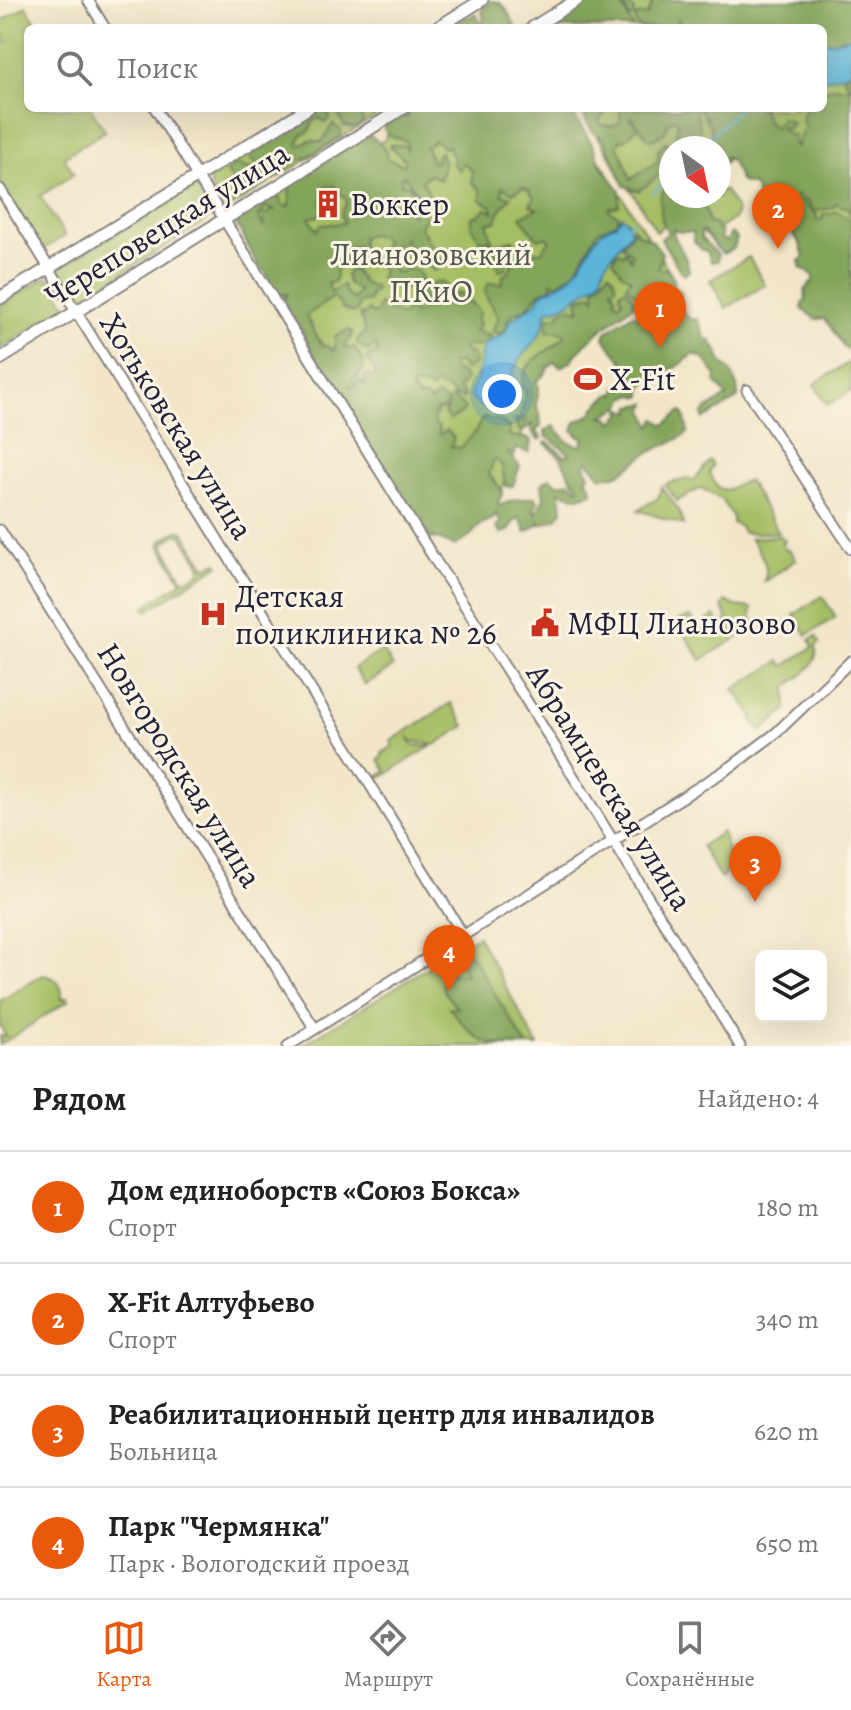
<!DOCTYPE html>
<html lang="ru">
<meta charset="utf-8">
<style>
body{margin:0;font-family:Alegreya,serif;background:#f6f6f6;color:#222}
.controls{position:absolute;right:24px;bottom:24px;display:grid;overflow:hidden;border-radius:12px;box-shadow:0 8px 32px #0002}
.controls button{width:72px;height:72px;display:grid;place-items:center;padding:0;border:0;border-bottom:2px solid #e0e0e0;background:#fff;color:#222;font:40px sans-serif}
.compass{position:absolute;left:659px;top:136px;width:72px;height:72px;border-radius:50%;background:#fff;box-shadow:0 8px 32px #0002;rotate:147deg}
.you{position:absolute;left:502px;top:394px;width:28px;height:28px;margin:-20px;border:6px solid #fff;border-radius:50%;background:#1a73e8;box-shadow:0 0 0 12px #1a73e833}
.badge{display:grid;place-items:center;width:52px;height:52px;border-radius:50%;background:#ea580c;color:#fff;font-size:26px;font-weight:700}
.pin{position:absolute;translate:-50% -66px;filter:drop-shadow(0 2px 4px #0008)}
.pin::after{content:'';position:absolute;top:42px;width:28px;height:24px;background:inherit;clip-path:polygon(0 0,100% 0,50% 100%)}
.list{margin:0;padding:0;list-style:none}
h2{display:flex;justify-content:space-between;align-items:center;height:104px;margin:0;padding:0 32px;font-size:34px}
h2 small{font-size:26px;font-weight:400;color:#767676}
.list li{display:grid;grid-template-columns:52px 1fr auto;gap:24px;align-items:center;box-sizing:border-box;height:112px;padding:0 32px;border-top:2px solid #e0e0e0}
.list b{display:block;font-size:30px;white-space:nowrap}
.list p{margin:0;font-size:26px;white-space:nowrap;color:#767676}
.list em{font-size:26px;font-style:normal;color:#767676}
.icon{flex:none;width:44px;height:44px;fill:none;stroke:currentColor;stroke-width:2;stroke-linecap:round;stroke-linejoin:round}
.map{position:relative;flex:none;width:851px;height:1046px;overflow:hidden}
.search{position:absolute;background:#fff;box-shadow:0 8px 32px #0002;left:24px;right:24px;top:24px;height:88px;display:flex;align-items:center;gap:20px;box-sizing:border-box;padding:0 28px;border-radius:12px;color:#767676;font-size:30px}
.sheet{height:552px;background:#fff}
nav{display:flex;justify-content:space-around;align-items:center;box-sizing:border-box;height:112px;border-top:2px solid #e0e0e0;background:#fff;font-size:22px;color:#767676}
nav a{display:grid;justify-items:center;gap:4px}
nav .on{color:#ea580c}
.map>svg:first-child{display:block}
.green{fill:#a4be64;stroke:#637050;stroke-width:2;fill-rule:evenodd}
.forest{fill:#83a55a;stroke:#52644a;stroke-width:2;fill-rule:evenodd}
.water{fill:#5cb5d9;stroke:#3f6c8a;stroke-width:2}
.lines{fill:none;stroke-linecap:round;stroke-linejoin:round}
.stream{stroke:#5cb5d9;stroke-width:2}
.minor-casing{stroke:#8a8482;stroke-width:13}
.major-casing{stroke:#8a8482;stroke-width:15}
.minor{stroke:#fff;stroke-width:9}
.major{stroke:#fff;stroke-width:11}
.labels{text-anchor:middle;stroke-width:6;stroke-linejoin:round;paint-order:stroke}
.poi-label{font-size:32px;fill:#22223b;stroke:#fcf5e5;text-anchor:start}
.street-label{font-size:32px;fill:#22223b;stroke:#fcf5e5}
.park-label{font-size:32px;fill:#505949;stroke:#fcf5e5}
</style>
<div class="map">
<svg width="851" height="1046" viewBox="0 0 851 1046">
<rect width="100%" height="100%" fill="#fcf5e5"/>
<filter id="ink" filterUnits="userSpaceOnUse"><feTurbulence type="fractalNoise" baseFrequency=".0125" numOctaves="2"/><feDisplacementMap in="SourceGraphic" scale="16" xChannelSelector="R" yChannelSelector="G"/><feConvolveMatrix kernelMatrix="1 2 1 2 8 2 1 2 1" color-interpolation-filters="sRGB"/></filter>
<filter id="wash" filterUnits="userSpaceOnUse"><feTurbulence type="fractalNoise" baseFrequency=".006" numOctaves="4" result="noise"/><feDisplacementMap in="SourceGraphic" scale="32" xChannelSelector="R" yChannelSelector="G"/><feGaussianBlur stdDeviation="1.8" result="paint"/><feColorMatrix in="noise" values="0 0 0 0 0 0 0 0 0 0 0 0 0 0 0 0 0 1.4 0 .05"/><feComposite in="paint" operator="in"/></filter>
<g filter="url(#wash)">
<rect width="100%" height="100%" fill="#f2e5c8"/>
<!-- green -->
<g class="green">
<polygon points="588,0 851,0 851,342 805,252 741,151 719,165 719,148 671,148 671,196 689,196 657,232 580,108 823,108 823,28 542,28"/>
<polygon points="26,6 40,28 28,28 28,108 91,108 105,131 64,157 74,174 40,196 65,236 42,250 0,183 0,46 7,41 0,31 0,22"/>
<path d="M318,108h71l-158,99 -5,2c-9,-8 -20,-24 -16,-35z"/>
<polygon points="417,108 567,108 674,279 530,372 526,423 499,498 458,537 430,539 237,225 240,217 365,139 378,143 385,139 389,126"/>
<polygon points="195,187 200,190 213,211 212,217 80,300 74,299 58,273 59,268 189,188"/>
<polygon points="719,190 725,191 737,210 735,218 711,234 704,234 688,210 708,196 719,196"/>
<polygon points="749,257 765,285 726,308 710,280"/>
<polygon points="46,277 50,279 66,305 64,308 0,349 0,306"/>
<polygon points="850,362 851,391 827,405 814,384"/>
<path d="M710,461l3,4 -4,8 9,15 9,2 21,-10 31,53h-35l-5,-7 -7,-3 1,-6 -11,-17 -21,-12 -24,13 -12,-16c8,-5 15,-2 23,-7l3,3c12,-7 12,-15 19,-20z"/>
<polygon points="662,487 679,511 684,525 638,510 658,498"/>
<path d="M179,530l5,2 22,36 11,-6 2,3 -72,46 -3,-4 38,-25 -22,-37 3,-6zM177,534l5,1 19,31 -1,6 -12,8 -6,-2 -18,-32 1,-4z"/>
<path d="M781,536l4,5 -3,3 4,6 3,-1 7,11 -33,23c9,-16 -3,-30 -13,-45z"/>
<polygon points="822,596 836,617 807,635 794,615"/>
<polygon points="725,601 736,606 752,608 751,617 757,626 701,660 683,632 684,630 682,630 676,621 691,617 701,632 709,627 706,621 715,616 720,624 728,619 722,607"/>
<path d="M816,636l4,7 -4,3c4,19 -16,30 -29,41v22l-26,23 -9,-13 2,-2 -20,-28 46,-28 4,5 29,-19 -3,-7z"/>
<polygon points="383,650 393,667 365,685 354,668"/>
<polygon points="451,703 465,726 435,745 412,741 408,736 413,745 430,747 375,781 374,779 386,771 379,759 383,756 382,753 393,746 391,741"/>
<polygon points="722,832 728,851 735,862 721,879 701,846"/>
<polygon points="478,936 538,1046 301,1046"/>
<path d="M43,975c14,2 20,11 19,24l5,-2 2,3 -69,45v-9h6l-6,-10v-25z"/>
</g>
<!-- forest -->
<g class="forest">
<polygon points="592,0 635,0 630,2 630,7 634,10 634,18 630,17 623,4 621,5 634,28 555,28 551,20 574,3 583,4"/>
<polygon points="649,0 851,0 851,50 823,46 823,28 683,28 678,20 678,28 640,28 635,22 637,16 647,15 652,4"/>
<path d="M491,1c16,1 16,13 24,24l-2,3h-41l-3,-4c-7,0 -13,4 -21,4l1,-4 27,-10 4,8h4l-2,-12z"/>
<polygon points="851,70 851,216 847,207 842,207 837,203 832,208 813,211 817,215 817,221 822,220 823,214 832,214 836,211 851,220 851,352 844,347 825,319 816,319 802,309 803,302 806,301 805,290 814,279 812,274 801,268 799,261 804,257 800,243 790,231 794,221 790,213 796,201 802,202 813,211 808,202 797,196 785,208 788,213 776,213 772,218 769,218 766,211 762,209 754,186 741,182 731,160 725,157 725,162 719,167 719,148 708,148 712,143 711,129 701,110 696,108 762,108 769,124 776,127 781,118 792,122 788,129 783,127 781,129 789,135 794,135 793,144 797,147 797,142 805,128 801,117 808,108 823,108 823,91 832,87 850,88 844,78 845,73"/>
<polygon points="322,108 353,108 362,117 363,123 355,128 344,126 337,112 333,109 328,113 330,119 325,123 320,118 313,122 310,131 301,135 298,144 299,146 310,140 322,142 333,124 341,130 341,136 304,159 296,159 277,178 240,198 236,184 226,172 236,164 244,168 253,167 257,174 255,180 261,180 259,164 251,159 251,152 274,139 280,131 291,132 292,125 308,118"/>
<path d="M410,108h159l25,39 6,17 20,26 -1,16 -10,2 1,3 9,5 -3,7 -18,8 -23,41 -17,12 -6,-2v6l-12,4 -14,17 -12,4 -8,9 2,4 -10,9 -6,-5 6,-12c-3,-11 -13,-17 -13,-29l4,-6 13,1 1,-8 6,-4 3,-8 -9,-4 3,8 -7,3 -4,-14 1,-13 17,-4 3,8 7,-1 3,4 15,1 9,-12 -5,-3 -7,2c-3,-3 -16,-19 -17,-23l16,-7 -7,-4 4,-7 -5,-8 -6,-3 -10,6 -10,-6 -1,7 9,3 -12,15 -3,10h-9l6,21h-3l-2,-4 -7,2 -10,-14 1,-10 7,-2 7,-7 7,4 -2,-6 -10,-6v-9l-9,-9v-11l-9,-8 -4,7 -7,-7 2,-5 -4,-5 -1,-7 -5,2 -9,-8 -9,7 7,16 4,-2 -1,-5 4,-4 4,13 -4,15 -11,-6 -7,7 6,9v7h-8l-15,-21h-3l-1,7 8,2 10,15 -8,4 -2,8 3,3 1,-6 6,-2 7,10 -6,10 23,36 -7,7h-4l-3,-4h-12l-12,-28 -1,3 -10,6 2,5h8l2,3 -13,17 5,1 8,-4 10,1 5,5 -1,6 9,8 5,-6 7,-2 5,5 -1,3 -9,2 -2,4 4,8 8,-13 9,5 4,-3 3,3 -2,5 3,4 2,-5 3,1 12,13 -3,6 2,6 -5,6h5l5,6 3,-4 3,3 -1,6 -12,5 -9,-2 -4,3v3l8,3 3,9 -10,7 -6,-7h-8l4,8 5,1 6,8 -8,8 7,9 -2,1 -8,-1 -7,-7 -12,-5 -6,5 -5,-4h-13l-1,3 7,8h7l5,5 7,-6 11,6 5,-4 12,10 -3,5 -12,7 -6,-6 5,-9h-3l-2,5h-8l1,4 -4,1 2,10 4,2v8l8,-5 7,8 -3,9 9,1c5,-5 11,-11 15,-16 4,-6 4,-10 9,-15l16,4 9,6 1,9 16,2 5,3 -2,12 -14,-5v7l-5,-3 -3,1 13,13 -7,20 -5,1 -3,-3 -3,-18 -5,-6h-3l-5,14 14,18 -5,11 1,3 15,-6 21,-3 3,4 -4,8 2,4 8,-15 -2,-15 8,-5 8,6 11,-2 9,7v-4l-6,-5 -11,-22 -16,-15 3,-1 17,14 5,-2 -24,-18 -1,-5 9,-5 14,16 13,4 3,-9h-5l-6,-7 3,-8 16,-8c3,-9 16,-20 24,-21l2,-7 14,-8 -1,-6 -27,-34 2,-6 27,-18 14,2 1,-3 -4,-3 15,-15 6,1 2,-5 -3,-3c-18,17 -22,15 -38,-4l5,-5 -9,-6 -9,-13 4,-8 6,2 2,-3 6,8 1,-5 -10,-9 10,-12 1,-6 5,7 14,6 10,13 -4,16h8l6,6 2,13 7,4v17l9,10h8l8,21 5,1c4,8 9,11 10,21 11,8 17,21 17,35l-4,4 -30,18 -2,-4 3,-4 22,-15 -12,-14 1,-6 -12,-18 -10,-4 -17,13 -12,4 -7,8h-6l-10,8v10l-10,-2 -7,3 -3,8 -20,10 7,1 4,5 9,-8 -1,-5 10,3 1,-6 15,-3 -2,8 6,15 5,-7 9,6 16,-14 3,3 4,18 -3,3c-12,7 -23,12 -35,17 -18,10 -27,27 -50,24l-12,-15 -3,4 4,10 -3,5 5,5 1,8 -14,4 -19,-5 4,18 -7,9 -15,5 -2,-3v3l-13,8 -6,-14 -6,3 -5,10 -8,2 -5,-5 4,-6 -4,-9 -3,6 -12,5 -13,14 -14,8 -24,-10 -18,-21 -46,-73 -2,-7 -4,-3 -13,-27 -12,-14 -52,-91 4,-6h-10l-8,-10 -2,-10 -9,-8 -23,-46v-5l19,-12 6,2 4,6 -5,6 5,10v-12l10,-5 -9,-3 -2,-6 10,-9 8,8 1,5 5,2 3,-2 -1,-23 21,-8 6,-8 54,-31c7,7 18,11 17,24l17,6 1,-4c-3,-6 -11,-9 -16,-16h15l3,4v-8c-10,-3 -24,-4 -25,-20l18,-8 7,5zM333,186l14,15 -6,13 3,9 -23,2 -4,5 -8,-12 9,-2 6,-7 -3,-6 5,-16zM372,234l10,3 3,6 -12,17 10,12 -3,4 5,12 3,1 8,-8c11,9 27,13 32,27l-13,5 -7,-4 -6,7 -13,-6 -1,-4 -9,-2 -2,7 -4,3 -5,-4 -3,5 -5,-1 5,18 -8,8 1,5 10,6 7,-6 3,8 -12,5 10,15 -3,5 -4,-3 -4,2v8l-5,-5 -5,3 1,4 -6,1 3,-8 11,-10 -1,-9 -9,-14 -6,2 -4,-3 8,-10v-4l-4,-2 -13,6v14l-3,1 -2,-4 -8,-2 -16,-29 26,-18h3l8,11 11,4 4,-3 1,-7 10,-2 1,-6 6,-5 -2,-3 -9,-3 -12,-14h-4l-3,5 2,9 11,7 -5,8 -7,-4 -4,-10 -12,8 -3,-10 7,-1 2,-18 -2,-7 4,-1 13,12 4,1 6,-7v-6l-11,-9 7,-1 2,5h3l-2,-9 1,-5z"/>
<path d="M579,108h31l-11,12 3,5 11,1 7,-4v-14h75c5,18 10,26 -4,40h-20v18l-32,25 -15,-5 -20,-47 -11,-7zM631,116l19,25 15,-8 3,-10 6,-4 4,3 -3,15 7,10 -17,-5 -7,8v11l-27,18c-6,-12 -6,-23 -14,-33l3,-6h5l12,-12v-3l-8,-7z"/>
<path d="M671,178v18h32l-6,3 9,11 2,13 7,1 6,9v6l6,2 4,-8 6,5 -3,10 -11,6c-7,-6 -13,-15 -20,-23l-3,1 2,7 16,16v6l-7,1 -4,-11 -5,-1 -9,-10v-8h-14l-6,-3c-1,11 15,25 16,42l-4,3 -6,-5 -18,-30 7,-6 -6,-13 -2,-23z"/>
<path d="M609,272l6,7 1,7 -4,3 4,6 -1,6 5,2 2,-3 -2,-8 6,-4 8,12 -1,5c-19,15 -52,38 -62,57l-11,5 -5,-5 -7,5 -3,7 -9,8 3,5 -3,18 4,9 1,12 -5,5 6,7 -4,2 -7,-10 1,-6 -7,6 -5,1 -5,-10 2,-2 7,4 3,-4 -6,-1v-3l5,-24 -4,-3c-1,-31 27,-33 43,-52l-1,-3 -17,-2 1,-14 12,-1 -1,-4 10,-5 11,3 -2,-11 14,-5 3,4v-10z"/>
<path d="M470,953l57,93c-46,0 -49,-3 -78,-39l8,1 -13,-17 -2,-8 9,-9 15,1 -7,-17z"/>
</g>
<!-- water -->
<g class="water">
<polygon points="851,37 851,72 823,80 823,43"/>
<path d="M622,216l5,5 4,10 -25,32 -6,18 -36,25 -18,5c1,38 -47,45 -30,84 -10,20 -37,20 -46,-1l7,-15 6,-34 22,-12 5,-12 27,-19 4,-8 28,-15 12,-15 14,-25 11,-11 10,-4z"/>
</g>
<g class="lines">
<!-- stream -->
<g class="stream">
<polyline points="699,148 740,108"/>
<polyline points="653,193 671,176"/>
<polyline points="628,225 633,221"/>
</g>
</g>
</g>
<g filter="url(#ink)">
<g class="lines">
<defs>
<g id="minor">
<polyline points="88,0 105,28"/>
<polyline points="155,108 435,560 523,695 740,1046"/>
<polyline points="0,189 464,936"/>
<polyline points="747,390 851,549"/>
<polyline points="0,530 315,1029"/>
<polyline points="288,1046 732,766 776,733 851,661"/>
</g>
<g id="major">
<polyline points="437,28 482,0"/>
<polyline points="532,28 577,0"/>
<polyline points="0,298 308,108"/>
<polyline points="0,359 403,108"/>
</g>
</defs>
<!-- minor casing -->
<use href="#minor" class="minor-casing"/>
<!-- major casing -->
<use href="#major" class="major-casing"/>
<!-- minor -->
<use href="#minor" class="minor"/>
<!-- major -->
<use href="#major" class="major"/>
</g>
</g>
<!-- icons -->
<defs>
<symbol id="building-bare" viewBox="-9 -9 18 18"><path d="M-4-6H4V6H1V3H-1V6H-4ZM-2.5-4.3h1.7v1.8h-1.7ZM.8-4.3h1.7v1.8H.8ZM-2.5-1h1.7V.8h-1.7ZM.8-1h1.7V.8H.8Z" fill="#c8321e" stroke="#fcf5e5" stroke-width="2.5" paint-order="stroke"/></symbol>
<symbol id="stadium-bare" viewBox="-9 -9 18 18"><path d="M0-5a6.5 5 0 1 0 0 10a6.5 5 0 1 0 0-10ZM-3.5-1.8h7v3.6h-7Z" fill="#c8321e" stroke="#fcf5e5" stroke-width="2.5" paint-order="stroke"/></symbol>
<symbol id="hospital-bare" viewBox="-9 -9 18 18"><path d="M-5-5h3v3.5h4V-5h3V5h-3V1.5h-4V5h-3Z" fill="#c8321e" stroke="#fcf5e5" stroke-width="2.5" paint-order="stroke"/></symbol>
<symbol id="civic-bare" viewBox="-9 -9 18 18"><path d="M-.6-6.5H3V-4.5H.6V-3L4-1V1h2V6H-6V1h2V-1L-.6-3ZM-1.2 2.5V6h2.4V2.5Z" fill="#c8321e" stroke="#fcf5e5" stroke-width="2.5" paint-order="stroke"/></symbol>
</defs>
<g fill-rule="evenodd">
<use href="#building-bare" x="308" y="184" width="40" height="40"/>
<use href="#stadium-bare" x="568" y="359" width="40" height="40"/>
<use href="#hospital-bare" x="193" y="594" width="40" height="40"/>
<use href="#civic-bare" x="525" y="603" width="40" height="40"/>
</g>
<g class="labels">
<!-- poi labels -->
<g class="poi-label">
<text x="350" y="215">Воккер</text>
<text x="610" y="390">X-Fit</text>
<text x="235" y="607">Детская<tspan x="235" dy="37">поликлиника № 26</tspan></text>
<text x="567" y="634">МФЦ Лианозово</text>
</g>
<!-- street labels -->
<g class="street-label">
<text transform="translate(167 224) rotate(-32)" y="11">Череповецкая улица</text>
<text transform="translate(177 426) rotate(58)" y="11">Хотьковская улица</text>
<text transform="translate(180 765) rotate(58)" y="11">Новгородская улица</text>
<text transform="translate(610 787) rotate(58)" y="11">Абрамцевская улица</text>
</g>
<!-- park labels -->
<g class="park-label">
<text x="431" y="265">Лианозовский<tspan x="431" dy="37">ПКиО</tspan></text>
</g>
</g>
</svg>
<div class="controls">
<button><svg class="icon" aria-label="layers" viewBox="0 0 24 24"><path d="M12 4l9 5-9 5-9-5zM3 14l9 5 9-5"/></svg></button>
</div>
<svg class="compass" viewBox="-18 -18 36 36"><path d="M0-13l5 13h-10z" fill="#e53935"/><path d="M0 13l5-13h-10z" fill="#767676"/></svg>
<div class="you"></div>
<div class="pin badge" style="left:660px;top:348px">1</div>
<div class="pin badge" style="left:778px;top:249px">2</div>
<div class="pin badge" style="left:755px;top:902px">3</div>
<div class="pin badge" style="left:449px;top:991px">4</div>
<div class="search"><svg class="icon" aria-label="search" viewBox="0 0 24 24"><circle cx="10" cy="10" r="6"/><path d="M15 15l6 6"/></svg>Поиск</div>
</div>
<section class="sheet">
<h2>Рядом<small>Найдено: 4</small></h2>
<ul class="list">
<li><span class="badge">1</span><div><b>Дом единоборств «Союз Бокса»</b><p>Спорт</p></div><em>180 m</em></li>
<li><span class="badge">2</span><div><b>X-Fit Алтуфьево</b><p>Спорт</p></div><em>340 m</em></li>
<li><span class="badge">3</span><div><b>Реабилитационный центр для инвалидов</b><p>Больница</p></div><em>620 m</em></li>
<li><span class="badge">4</span><div><b>Парк &quot;Чермянка&quot;</b><p>Парк · Вологодский проезд</p></div><em>650 m</em></li>
</ul>
</section>
<nav>
<a class="on"><svg class="icon" aria-label="map" viewBox="0 0 24 24"><path d="M3 6l6-2 6 2 6-2v14l-6 2-6-2-6 2zM9 4v14M15 6v14"/></svg>Карта</a>
<a><svg class="icon" aria-label="directions" viewBox="0 0 24 24"><path d="M12 3l9 9-9 9-9-9zM9 14v-3h6M13 9l2 2-2 2"/></svg>Маршрут</a>
<a><svg class="icon" aria-label="saved" viewBox="0 0 24 24"><path d="M7 4h10v16l-5-4-5 4z"/></svg>Сохранённые</a>
</nav>
